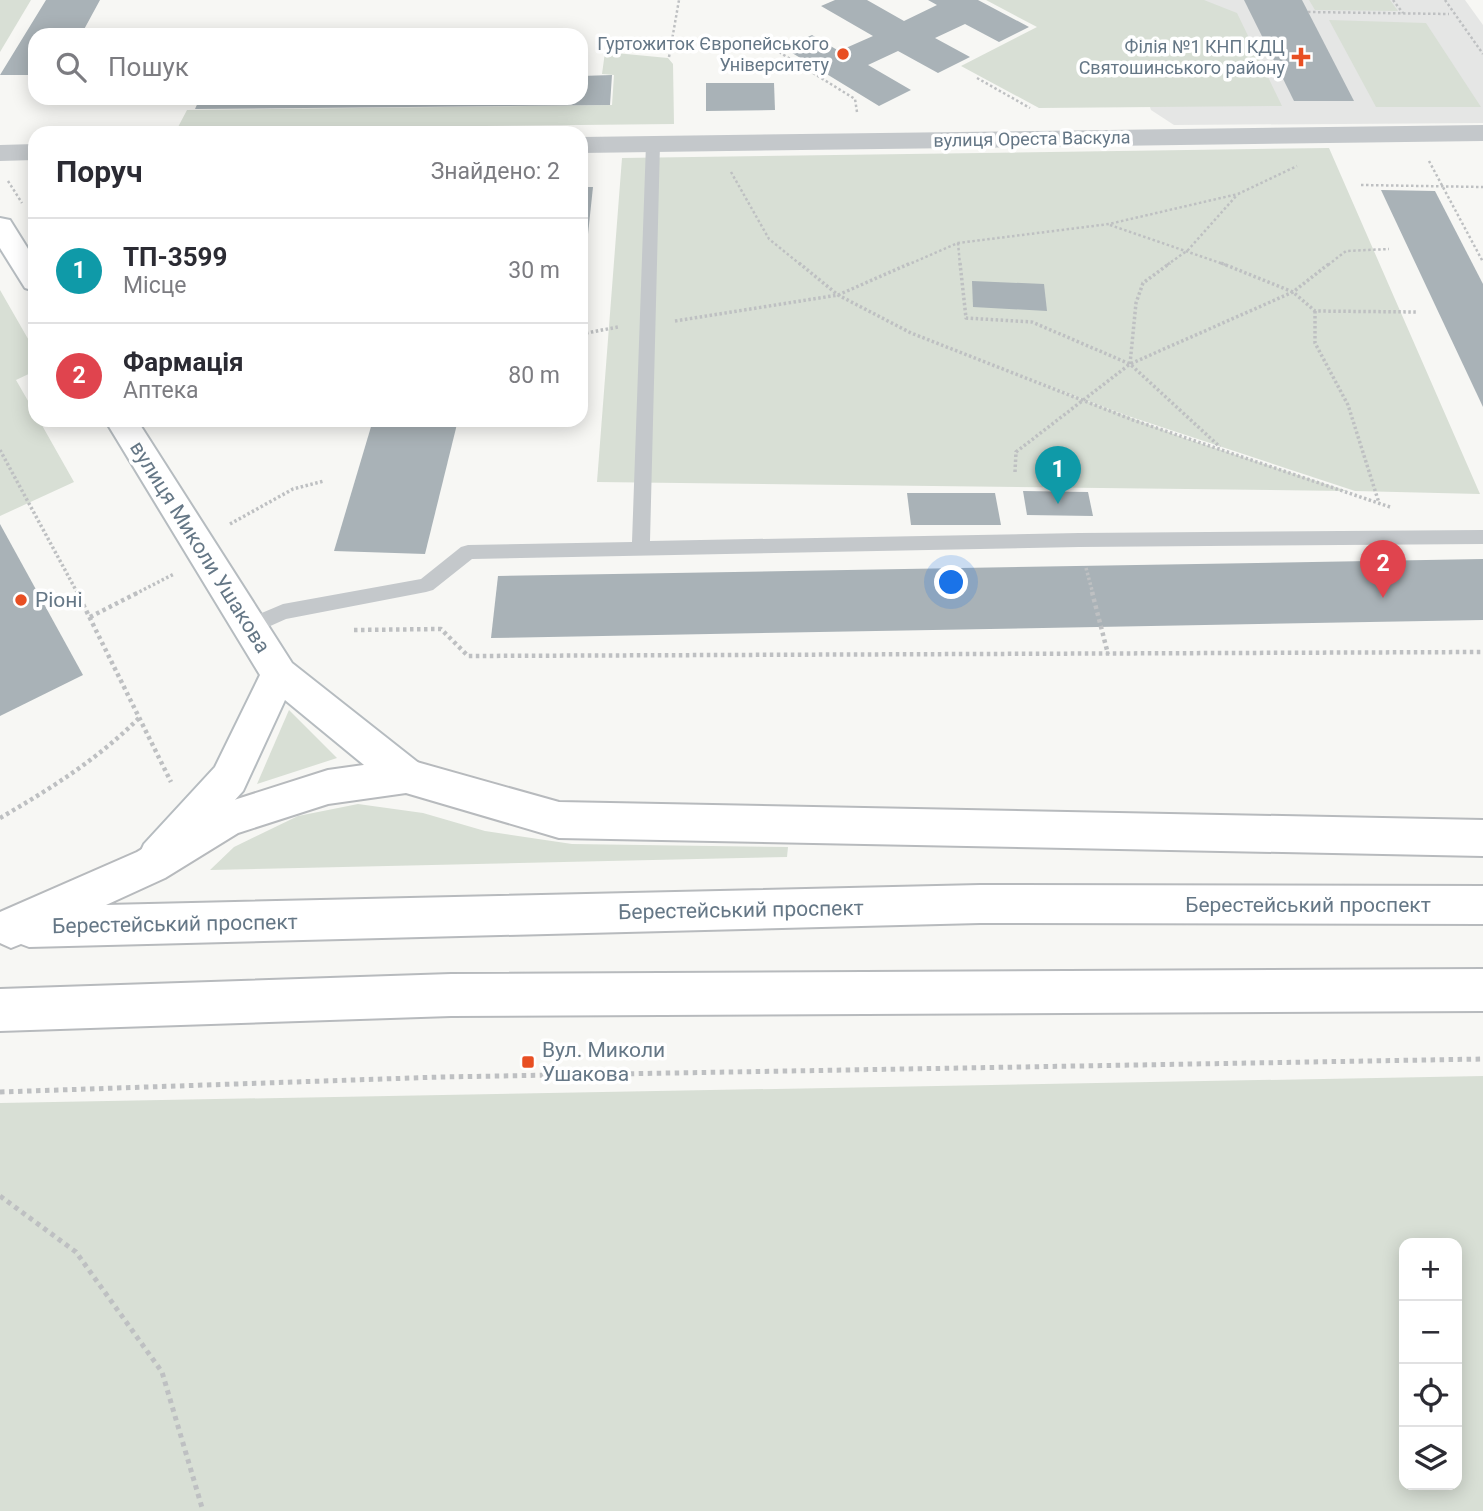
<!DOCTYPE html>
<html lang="uk">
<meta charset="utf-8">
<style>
body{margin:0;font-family:Roboto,sans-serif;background:#f7f7f7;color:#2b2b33}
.controls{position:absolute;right:21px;bottom:21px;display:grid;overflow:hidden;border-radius:14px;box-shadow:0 4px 18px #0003}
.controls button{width:63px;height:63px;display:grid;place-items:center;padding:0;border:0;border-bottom:2px solid #e1e1e2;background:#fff;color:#2b2b33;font:35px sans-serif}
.you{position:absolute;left:952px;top:583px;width:24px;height:24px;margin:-18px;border:5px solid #fff;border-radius:50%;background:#1a73e8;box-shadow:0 0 0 10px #1a73e833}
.badge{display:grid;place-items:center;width:46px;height:46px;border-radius:50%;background:#d93025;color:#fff;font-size:23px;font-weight:700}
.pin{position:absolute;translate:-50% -58px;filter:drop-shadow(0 2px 4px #0008)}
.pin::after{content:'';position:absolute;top:37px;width:24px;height:21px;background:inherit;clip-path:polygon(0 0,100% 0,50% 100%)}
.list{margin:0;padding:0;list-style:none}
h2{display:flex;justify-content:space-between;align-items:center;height:91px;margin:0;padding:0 28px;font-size:30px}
h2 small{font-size:23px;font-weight:400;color:#7c7c81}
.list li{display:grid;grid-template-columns:46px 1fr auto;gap:21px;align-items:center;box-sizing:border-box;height:105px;padding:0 28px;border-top:2px solid #e1e1e2}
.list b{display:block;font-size:26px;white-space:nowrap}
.list p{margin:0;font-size:23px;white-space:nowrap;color:#7c7c81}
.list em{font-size:23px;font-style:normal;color:#7c7c81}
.icon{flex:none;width:38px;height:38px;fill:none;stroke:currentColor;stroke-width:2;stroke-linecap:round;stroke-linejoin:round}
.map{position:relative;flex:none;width:1483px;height:1511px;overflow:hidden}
.search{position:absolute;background:#fff;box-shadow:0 4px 18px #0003;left:28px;top:28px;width:560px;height:77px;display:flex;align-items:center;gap:18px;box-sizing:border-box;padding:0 24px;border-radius:21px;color:#7c7c81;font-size:26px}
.panel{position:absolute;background:#fff;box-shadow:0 4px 18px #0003;left:28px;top:126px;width:560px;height:301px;border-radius:21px}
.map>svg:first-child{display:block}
.built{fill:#e5e6e5}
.green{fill:#d8dfd5;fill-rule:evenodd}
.building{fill:#a9b2b7}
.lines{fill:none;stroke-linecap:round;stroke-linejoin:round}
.secondary-casing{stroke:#b6bcc0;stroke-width:4}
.highway-casing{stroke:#b7babd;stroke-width:4}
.path-far3{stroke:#bec0c2;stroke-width:2.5;stroke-dasharray:2.5 2.5;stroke-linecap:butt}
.path-far2{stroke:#bec0c2;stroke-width:3.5;stroke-dasharray:2.5 2.5;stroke-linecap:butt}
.path-far1{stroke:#bec0c2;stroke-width:4.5;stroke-dasharray:3.5 3.5;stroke-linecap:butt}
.path{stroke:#bec0c2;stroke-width:5;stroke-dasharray:4.5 4.5;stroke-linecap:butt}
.lane{fill:#c4c8cb;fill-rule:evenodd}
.street{fill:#c4c8cb;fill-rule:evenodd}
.secondary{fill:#fff;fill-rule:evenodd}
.highway{fill:#fff;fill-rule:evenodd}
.poi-dot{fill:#e84f23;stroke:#fff;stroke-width:2.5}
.labels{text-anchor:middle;stroke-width:7;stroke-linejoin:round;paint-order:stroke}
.far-poi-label{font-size:18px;fill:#657786;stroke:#fff;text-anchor:end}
.far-street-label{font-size:18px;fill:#657786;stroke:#fff}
.street-label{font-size:21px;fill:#657786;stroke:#fff}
.poi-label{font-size:21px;fill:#657786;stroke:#fff;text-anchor:start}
</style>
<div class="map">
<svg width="1483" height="1511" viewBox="0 0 1483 1511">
<rect width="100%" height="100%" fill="#f7f7f4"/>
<!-- built -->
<polygon class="built" points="1112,0 1465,0 1483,25 1483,123 1174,125 1151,110"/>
<!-- green -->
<g class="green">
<polygon points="0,0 31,0 0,52"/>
<polygon points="986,0 1204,0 1237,13 1282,106 1039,108 961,66 1037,27"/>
<polygon points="1309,0 1390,0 1398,11 1315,10"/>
<polygon points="1329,20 1426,23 1481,107 1376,107"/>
<polygon points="605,52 668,58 673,64 674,124 177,129 187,110 612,105 614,75 602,74"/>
<polygon points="1329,148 1480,494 1355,491 1128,416 1021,376 1184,438 1347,491 597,482 622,158"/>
<polygon points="0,290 35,351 35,371 16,380 35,413 35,420 39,420 74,482 0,516"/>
<polygon points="289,710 337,758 257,784"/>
<polygon points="358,804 423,813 485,831 572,844 788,847 787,857 210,870 234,847 298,816"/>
<path d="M1483,1076v435h-1483v-408zM1404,1243h53v242h-53z"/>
</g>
<!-- building -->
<g class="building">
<polygon points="46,0 100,0 81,35 35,35 35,75 0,75"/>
<polygon points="835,0 867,0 904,21 937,5 928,0 978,0 1029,27 999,42 965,24 935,38 970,57 938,73 898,51 868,65 911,90 879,106 784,48 812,35 839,51 873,36 821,6"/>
<polygon points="1244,0 1302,0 1354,101 1294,101"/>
<polygon points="612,75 610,105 195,109 200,98 581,98 581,76"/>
<polygon points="706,83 774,83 775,110 706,111"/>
<polygon points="581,187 593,187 583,281 581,281"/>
<polygon points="1381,190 1435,191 1483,284 1483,407"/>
<polygon points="972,281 1044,284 1047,311 973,307"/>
<polygon points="373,420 458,420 425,554 334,551"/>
<polygon points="1023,491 1088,492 1093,516 1027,515"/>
<polygon points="907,493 995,493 1001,525 911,525"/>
<polygon points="0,524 83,675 0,716"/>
<polygon points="1483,559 1483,620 491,638 498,576"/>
</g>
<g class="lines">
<defs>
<g id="secondary">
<polygon points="0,218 10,220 35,260 35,291 25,288 0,248"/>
<polygon points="105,420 137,420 292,663 420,764 425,776 420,788 406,793 392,788 285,700 243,791 172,870 158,875 144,870 138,857 144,844 215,767 260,675"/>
</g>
<g id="highway">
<polygon points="406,759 559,802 1483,820 1483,856 559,838 406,793 328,804 238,833 165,878 106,905 980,885 1483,886 1483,924 980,923 29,947 21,944 11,948 0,943 0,912 137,852 212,807 328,770"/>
<polygon points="1483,969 1483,1011 451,1016 0,1031 0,989 451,974"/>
</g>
</defs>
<!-- secondary casing -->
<use href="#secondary" class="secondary-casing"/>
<!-- highway casing -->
<use href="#highway" class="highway-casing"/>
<!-- path-far3 -->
<g class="path-far3">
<polyline points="1393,0 1403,13"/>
<polyline points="1445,0 1483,54"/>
<polyline points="1308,12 1449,14"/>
<polyline points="779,52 855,99 857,112"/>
<polyline points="669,57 679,0"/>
<polyline points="977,78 1030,108"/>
<polyline points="1429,161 1483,262"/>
<polyline points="731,172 769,239 801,265"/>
<polyline points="8,181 22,203"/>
<polyline points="1361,185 1483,187"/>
<polyline points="1110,225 1226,265"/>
<polyline points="958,243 960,265"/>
<polyline points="907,265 958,243 1109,224 1238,194 1297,166"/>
<polyline points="1167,265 1188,250 1237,195"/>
<polyline points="1328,265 1346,251 1389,249"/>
</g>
<!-- path-far2 -->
<g class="path-far2">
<polyline points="799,263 838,295 911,333 1133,420 1390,507"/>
<polyline points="960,263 966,318 1032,322 1130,364 1220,447"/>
<polyline points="1221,263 1293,292 1315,311 1417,312"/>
<polyline points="1315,311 1315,343 1348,405 1379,503"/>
<polyline points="675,321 838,295 911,263"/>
<polyline points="581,334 618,327"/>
<polyline points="1130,364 1136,303 1143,283 1170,263"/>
<polyline points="0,450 78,594"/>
<polyline points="1015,472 1016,452 1130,364 1293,292 1330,263"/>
<polyline points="230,524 293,489 324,481"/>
<polyline points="1086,568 1093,594"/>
<polyline points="135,594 174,574"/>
</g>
<!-- path-far1 -->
<g class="path-far1">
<polyline points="77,592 171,782"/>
<polyline points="1092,592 1108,654"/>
<polyline points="90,617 139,592"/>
<polyline points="354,630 441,629 468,656 1483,652"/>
<path d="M0,818c50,-29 98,-59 139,-100"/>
</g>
<!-- path -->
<g class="path">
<polyline points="0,1092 441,1077 1483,1059"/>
<polyline points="0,1196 76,1252 162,1372 203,1511"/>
</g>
<!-- lane -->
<polygon class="lane" points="653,140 660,144 650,541 1079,533 1483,530 1483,544 1079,547 472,559 433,590 426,592 286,619 250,635 243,633 240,627 243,621 283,604 421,579 461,547 468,545 632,542 646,144"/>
<!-- street -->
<g class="street">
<polygon points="1483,125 1483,141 581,153 581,137"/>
<polygon points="35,144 35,160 0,161 0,145"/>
</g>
<!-- secondary -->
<use href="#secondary" class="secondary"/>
<!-- highway -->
<use href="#highway" class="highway"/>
</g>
<!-- markers -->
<g class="poi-dot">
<circle cx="843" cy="54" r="7"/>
<path d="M1297.5 46.5h7v7h7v7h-7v7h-7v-7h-7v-7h7z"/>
<circle cx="21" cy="600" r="7"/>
<rect x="521" y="1055" width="14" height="14" rx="3.5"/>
</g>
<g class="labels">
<!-- far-poi labels -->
<g class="far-poi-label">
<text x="829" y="50">Гуртожиток Європейського<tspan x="829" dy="21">Університету</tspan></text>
<text x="1285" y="53">Філія №1 КНП КДЦ<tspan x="1285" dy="21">Святошинського району</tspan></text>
</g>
<!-- far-street labels -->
<g class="far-street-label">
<text transform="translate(1032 139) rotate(-1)" y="6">вулиця Ореста Васкула</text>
</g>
<!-- street labels -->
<g class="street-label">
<text transform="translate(200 547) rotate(58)" y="7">вулиця Миколи Ушакова</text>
<text x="1308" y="912">Берестейський проспект</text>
<text transform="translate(741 910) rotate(-1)" y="7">Берестейський проспект</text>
<text transform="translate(175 924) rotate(-1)" y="7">Берестейський проспект</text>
</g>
<!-- poi labels -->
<g class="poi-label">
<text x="35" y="607">Ріоні</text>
<text x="542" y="1057">Вул. Миколи<tspan x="542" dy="24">Ушакова</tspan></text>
</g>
</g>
</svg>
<div class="controls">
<button>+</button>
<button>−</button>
<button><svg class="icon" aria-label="locate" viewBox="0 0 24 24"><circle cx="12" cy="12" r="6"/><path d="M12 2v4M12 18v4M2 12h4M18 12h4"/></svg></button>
<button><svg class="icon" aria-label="layers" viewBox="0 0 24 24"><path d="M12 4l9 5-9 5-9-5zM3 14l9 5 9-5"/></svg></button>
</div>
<div class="you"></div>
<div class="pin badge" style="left:1058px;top:504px;background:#0f9aa8">1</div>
<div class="pin badge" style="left:1383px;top:598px;background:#e0444e">2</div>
<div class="search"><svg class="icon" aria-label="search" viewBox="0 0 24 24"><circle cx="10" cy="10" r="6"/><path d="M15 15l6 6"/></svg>Пошук</div>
<section class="panel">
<h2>Поруч<small>Знайдено: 2</small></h2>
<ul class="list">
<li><span class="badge" style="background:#0f9aa8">1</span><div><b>ТП-3599</b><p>Місце</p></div><em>30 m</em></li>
<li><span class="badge" style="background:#e0444e">2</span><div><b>Фармація</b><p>Аптека</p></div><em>80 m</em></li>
</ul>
</section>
</div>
